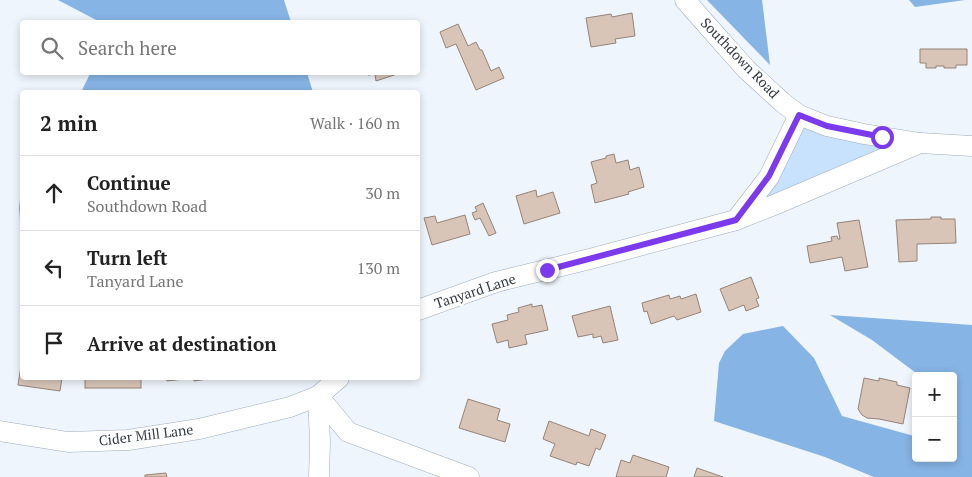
<!DOCTYPE html>
<meta charset="utf-8">
<style>
body{margin:0;font-family:"PT Serif",serif;background:#f6f6f6;color:#222}
.controls{position:absolute;right:15px;bottom:15px;display:grid;overflow:hidden;border-radius:5px;box-shadow:0 2px 8px #0003}
.controls button{width:45px;height:45px;display:grid;place-items:center;padding:0;border:0;border-bottom:1px solid #e0e0e0;background:#fff;color:#222;font:25px sans-serif}
.stop{position:absolute;width:15px;height:15px;margin:-11px;border:4px solid #7c3aed;border-radius:50%;background:#fff}
.stop.end{background:#7c3aed;border-color:#fff;box-shadow:0 1px 5px #0008}
.list{margin:0;padding:0;list-style:none}
h2{display:flex;justify-content:space-between;align-items:center;height:65px;margin:0;padding:0 20px;font-size:21px}
h2 small{font-size:16px;font-weight:400;color:#767676}
.list li{display:grid;grid-template-columns:32px 1fr auto;gap:15px;align-items:center;box-sizing:border-box;height:75px;padding:0 20px;border-top:1px solid #e0e0e0}
.list b{display:block;font-size:19px;white-space:nowrap}
.list p{margin:0;font-size:16px;white-space:nowrap;color:#767676}
.list em{font-size:16px;font-style:normal;color:#767676}
.icon{flex:none;width:28px;height:28px;fill:none;stroke:currentColor;stroke-width:2;stroke-linecap:round;stroke-linejoin:round}
.map{position:relative;flex:none;width:972px;height:477px;overflow:hidden}
.search{position:absolute;background:#fff;box-shadow:0 2px 8px #0003;left:20px;top:20px;width:400px;height:55px;display:flex;align-items:center;gap:12px;box-sizing:border-box;padding:0 18px;border-radius:5px;color:#767676;font-size:19px}
.panel{position:absolute;background:#fff;box-shadow:0 2px 8px #0003;left:20px;top:90px;width:400px;height:290px;border-radius:5px}
.map>svg:first-child{display:block}
.green{fill:#c8e1fd}
.forest{fill:#86b4e5}
.building{fill:#d8c5b8;stroke:#958377}
.lines{fill:none;stroke-linecap:round;stroke-linejoin:round}
.minor-casing{stroke:#9fadbd;stroke-width:21}
.minor{stroke:#fff;stroke-width:20}
.route{stroke:#7c3aed;stroke-width:6}
.labels{text-anchor:middle;stroke-width:4.5;stroke-linejoin:round;paint-order:stroke}
.street-label{font-size:14px;fill:#363c43;stroke:#fff}
</style>
<div class="map">
<svg width="972" height="477" viewBox="0 0 972 477">
<rect width="100%" height="100%" fill="#eff5fc"/>
<!-- green -->
<polygon class="green" points="804,124 903,146 752,210"/>
<!-- forest -->
<g class="forest">
<polygon points="58,0 284,0 291,22 100,22"/>
<polygon points="707,0 762,0 770,65"/>
<polygon points="909,0 965,0 915,7"/>
<polygon points="91,72 307,73 313,92 81,92"/>
<polygon points="22,181 22,249 19,208"/>
<polygon points="830,315 972,325 972,477 874,477 825,457 714,421 719,363 725,351 743,334 783,326 814,358 842,416 914,436 916,427 916,458 953,458 953,376 920,376 872,340"/>
</g>
<!-- building -->
<g class="building">
<polygon points="632,13 635,36 615,39 616,43 591,47 586,18 611,14 612,17"/>
<polygon points="458,24 468,46 476,42 480,50 482,50 491,71 499,67 504,78 476,90 456,44 446,48 440,32"/>
<polygon points="920,49 967,49 967,65 956,65 956,68 944,68 944,66 936,66 936,68 926,68 926,63 920,63"/>
<polygon points="366,72 403,72 376,81 375,74 368,75"/>
<polygon points="614,154 616,163 628,160 630,170 639,167 644,187 628,192 629,194 595,203 591,185 597,183 591,162 606,158 606,156"/>
<polygon points="536,190 537,197 553,192 560,213 524,224 516,196"/>
<polygon points="483,203 496,233 489,236 480,218 475,220 472,213 477,211 475,207"/>
<polygon points="465,215 470,234 432,245 424,218 435,216 437,223"/>
<polygon points="931,217 941,217 941,219 955,219 956,243 917,244 917,261 899,262 896,220 931,219"/>
<polygon points="859,220 868,267 845,271 842,257 810,263 807,246 832,241 831,237 837,236 838,239 840,239 837,223"/>
<polygon points="751,277 759,298 756,299 759,306 746,311 744,305 729,311 720,289"/>
<polygon points="696,294 701,312 677,320 674,316 651,324 647,311 644,312 642,303 669,295 670,299 680,296 681,299"/>
<polygon points="532,304 532,307 542,305 548,330 525,335 527,344 509,348 508,340 497,343 492,324 508,320 507,315 519,312 518,308"/>
<polygon points="610,306 618,340 603,343 601,336 593,338 593,334 578,337 572,316"/>
<polygon points="21,366 22,366 22,378 62,378 60,391 18,385"/>
<rect x="85" y="378" width="56" height="10"/>
<polygon points="166,378 214,378 194,381 193,378 167,381"/>
<polygon points="864,378 879,381 879,378 897,382 897,385 910,388 903,424 879,419 867,418 862,415 858,409"/>
<polygon points="468,399 500,409 497,420 510,424 505,442 459,428"/>
<polygon points="549,421 589,436 591,429 606,435 600,450 596,448 589,466 577,462 576,465 550,456 555,444 543,439"/>
<polygon points="633,455 669,467 666,477 616,477 621,460 630,463"/>
<polygon points="697,468 723,477 694,477"/>
<polygon points="166,473 167,477 145,477 145,475"/>
</g>
<g class="lines">
<defs>
<g id="minor">
<polyline points="685,0 706,24 746,69 782,102 799,115 827,126 864,134 920,143 972,146"/>
<polyline points="736,220 769,177 799,115"/>
<polyline points="418,310 496,282 590,259 736,220 774,205 920,143"/>
<polyline points="318,396 348,432 469,477"/>
<polyline points="318,396 320,442 319,477"/>
<polyline points="0,431 68,442 128,440 199,429 290,407 318,396 339,378"/>
</g>
</defs>
<!-- minor casing -->
<use href="#minor" class="minor-casing"/>
<!-- minor -->
<use href="#minor" class="minor"/>
</g>
<g class="lines">
<!-- route -->
<polyline class="route" points="547,270 736,220 769,176 799,115 827,126 882,137"/>
</g>
<g class="labels">
<!-- street labels -->
<g class="street-label">
<text transform="translate(740 58) rotate(46)" y="5">Southdown Road</text>
<text transform="translate(475 291) rotate(-18)" y="5">Tanyard Lane</text>
<text transform="translate(146 435) rotate(-7)" y="5">Cider Mill Lane</text>
</g>
</g>
</svg>
<div class="controls">
<button>+</button>
<button>−</button>
</div>
<div class="stop" style="left:882px;top:137px"></div>
<div class="stop end" style="left:547px;top:270px"></div>
<div class="search"><svg class="icon" aria-label="search" viewBox="0 0 24 24"><circle cx="10" cy="10" r="6"/><path d="M15 15l6 6"/></svg>Search here</div>
<section class="panel">
<h2>2 min<small>Walk · 160 m</small></h2>
<ul class="list">
<li><svg class="icon" aria-label="ahead" viewBox="0 0 24 24"><path d="M12 20V5M6 11l6-6 6 6"/></svg><div><b>Continue</b><p>Southdown Road</p></div><em>30 m</em></li>
<li><svg class="icon" aria-label="left" viewBox="0 0 24 24"><path d="M17 20v-9H6M10 6l-5 5 5 5"/></svg><div><b>Turn left</b><p>Tanyard Lane</p></div><em>130 m</em></li>
<li><svg class="icon" aria-label="arrive" viewBox="0 0 24 24"><path d="M6 21V4h12l-3 4 3 4H6"/></svg><div><b>Arrive at destination</b></div></li>
</ul>
</section>
</div>
